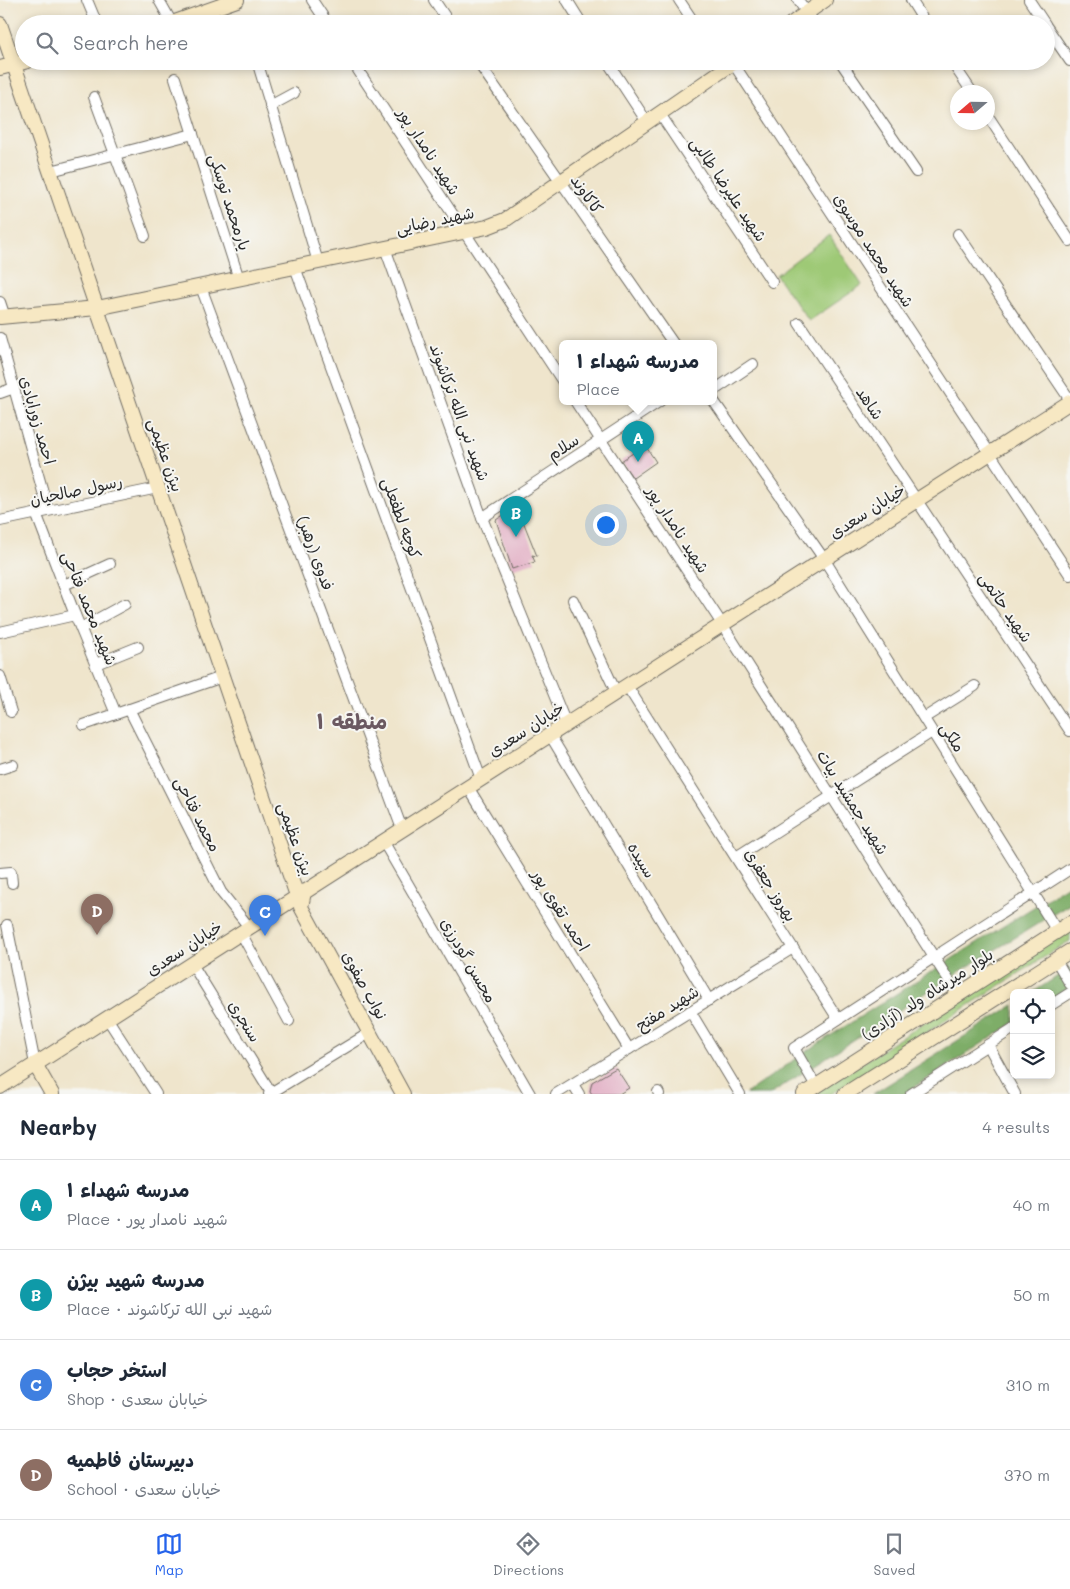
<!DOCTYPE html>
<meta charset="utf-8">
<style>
body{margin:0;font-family:Mali,"Playpen Sans Arabic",sans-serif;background:#f6f6f7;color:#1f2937}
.controls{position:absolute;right:15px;bottom:15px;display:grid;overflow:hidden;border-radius:8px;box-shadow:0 2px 8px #0003}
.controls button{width:45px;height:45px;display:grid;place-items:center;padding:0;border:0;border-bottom:1px solid #e0e1e3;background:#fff;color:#1f2937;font:25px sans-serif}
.compass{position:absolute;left:950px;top:85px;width:45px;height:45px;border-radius:50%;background:#fff;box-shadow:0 2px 8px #0003;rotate:250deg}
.you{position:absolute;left:605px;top:524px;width:18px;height:18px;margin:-12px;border:4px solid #fff;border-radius:50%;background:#1a73e8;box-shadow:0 0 0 8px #1a73e833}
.badge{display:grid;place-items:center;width:32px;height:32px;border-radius:50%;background:#2563eb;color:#fff;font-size:16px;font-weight:700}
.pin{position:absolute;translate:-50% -41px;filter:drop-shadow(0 1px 2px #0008)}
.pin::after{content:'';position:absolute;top:26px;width:18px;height:15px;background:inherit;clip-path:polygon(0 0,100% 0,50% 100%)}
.popup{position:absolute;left:559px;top:340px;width:158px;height:65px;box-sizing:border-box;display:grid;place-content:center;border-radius:8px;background:#fff;filter:drop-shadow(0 1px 4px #0005);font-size:16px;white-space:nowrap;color:#747a83}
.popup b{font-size:19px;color:#1f2937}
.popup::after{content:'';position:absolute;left:50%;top:100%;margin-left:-10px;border:10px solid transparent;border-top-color:#fff}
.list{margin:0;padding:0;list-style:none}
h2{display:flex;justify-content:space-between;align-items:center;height:65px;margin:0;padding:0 20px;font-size:21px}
h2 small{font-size:16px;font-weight:400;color:#747a83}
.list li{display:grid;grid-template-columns:32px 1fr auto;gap:15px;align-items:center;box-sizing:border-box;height:90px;padding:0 20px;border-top:1px solid #e0e1e3}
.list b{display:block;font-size:19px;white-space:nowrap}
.list p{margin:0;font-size:16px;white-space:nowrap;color:#747a83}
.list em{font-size:16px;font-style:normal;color:#747a83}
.icon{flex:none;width:28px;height:28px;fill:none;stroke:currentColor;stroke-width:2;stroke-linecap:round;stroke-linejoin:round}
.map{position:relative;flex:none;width:1070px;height:1094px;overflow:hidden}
.search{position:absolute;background:#fff;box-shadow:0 2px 8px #0003;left:15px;right:15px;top:15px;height:55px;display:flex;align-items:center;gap:12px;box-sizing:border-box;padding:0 18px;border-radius:28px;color:#747a83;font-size:19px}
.sheet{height:425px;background:#fff}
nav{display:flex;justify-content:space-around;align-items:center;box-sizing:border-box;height:70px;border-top:1px solid #e0e1e3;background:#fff;font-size:14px;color:#747a83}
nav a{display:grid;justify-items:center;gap:2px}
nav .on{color:#2563eb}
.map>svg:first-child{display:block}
.green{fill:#9ec976;stroke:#647a50}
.forest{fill:#7ead67;stroke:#546c49}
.building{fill:#e2afc5}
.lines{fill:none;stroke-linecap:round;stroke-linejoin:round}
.street-casing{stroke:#706c63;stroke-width:12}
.secondary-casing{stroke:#706c63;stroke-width:16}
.street{stroke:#fff;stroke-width:10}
.secondary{stroke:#f7e8c3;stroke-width:14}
.labels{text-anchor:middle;stroke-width:4;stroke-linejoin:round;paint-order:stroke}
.street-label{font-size:16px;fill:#2b2b2b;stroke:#f6f6f2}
.district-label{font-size:21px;font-weight:bold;fill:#6b5961;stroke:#f6f6f2}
</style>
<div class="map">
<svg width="1070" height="1094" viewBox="0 0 1070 1094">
<rect width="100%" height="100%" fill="#f6f6f2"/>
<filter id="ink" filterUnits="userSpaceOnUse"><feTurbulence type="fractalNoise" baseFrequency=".02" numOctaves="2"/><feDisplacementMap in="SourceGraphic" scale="10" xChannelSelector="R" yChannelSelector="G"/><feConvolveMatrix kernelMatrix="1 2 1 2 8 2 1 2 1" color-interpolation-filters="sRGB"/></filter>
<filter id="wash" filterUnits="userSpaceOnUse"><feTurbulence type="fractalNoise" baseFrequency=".0096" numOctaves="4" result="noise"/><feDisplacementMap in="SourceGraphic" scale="20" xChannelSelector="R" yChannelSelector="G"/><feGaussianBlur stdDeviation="1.12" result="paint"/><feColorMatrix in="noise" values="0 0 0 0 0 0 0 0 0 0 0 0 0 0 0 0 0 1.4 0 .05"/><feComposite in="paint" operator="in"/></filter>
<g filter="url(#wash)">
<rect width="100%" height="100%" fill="#efe5cc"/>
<!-- green -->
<g class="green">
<polygon points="829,235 862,285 809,321 776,275"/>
<polygon points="1070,928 1070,941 1066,943 831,1094 814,1094"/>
</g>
<!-- forest -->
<g class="forest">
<polygon points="1070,884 1070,904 946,980 770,1094 745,1094 825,1039"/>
<polygon points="1070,968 1070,987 1051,999 1051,993 1032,993"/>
<polygon points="1014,1005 1014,1023 904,1094 873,1094"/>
</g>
<g id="blocks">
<!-- building -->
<g class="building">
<polygon points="645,445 656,462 633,478 621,461"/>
<polygon points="517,506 537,556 532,555 535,562 512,569 496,520"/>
<polygon points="616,1068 629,1088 619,1094 592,1094 590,1091 592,1082"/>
</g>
</g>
</g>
<g filter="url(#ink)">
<use href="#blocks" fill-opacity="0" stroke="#706c63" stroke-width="1"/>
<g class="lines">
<defs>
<g id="street">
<polyline points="87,0 97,24"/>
<polyline points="159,0 172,23"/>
<polyline points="312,0 328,24"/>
<polyline points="434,0 450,24"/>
<polyline points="567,0 582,24"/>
<polyline points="679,0 695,24"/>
<polyline points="798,0 815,24"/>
<polyline points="911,0 926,24"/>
<polyline points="1029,0 1045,24"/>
<polyline points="1046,26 1070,61"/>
<polyline points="257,61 318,262"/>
<polyline points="352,61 563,382"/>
<polyline points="477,61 673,343"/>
<polyline points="607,61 647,122"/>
<polyline points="840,61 916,172"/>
<polyline points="951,61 972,92"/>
<polyline points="733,63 1070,575"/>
<polyline points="175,78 239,279"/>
<polyline points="94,97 145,236"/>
<polyline points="270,106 294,93"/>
<polyline points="660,114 772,282"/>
<polyline points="988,116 1070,241"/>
<polyline points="51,171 193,134"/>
<polyline points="958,234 1070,400"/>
<polyline points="385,248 482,518 566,724"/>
<polyline points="295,267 481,779"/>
<polyline points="201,287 402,829"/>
<polyline points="0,302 5,317"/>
<polyline points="799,323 1070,731"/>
<polyline points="0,338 48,510"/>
<polyline points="713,391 753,364"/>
<polyline points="0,393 14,388"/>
<polyline points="713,400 824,559 1057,931"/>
<polyline points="575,401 722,624 958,995"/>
<polyline points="36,513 75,615 116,714"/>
<polyline points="482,518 660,401"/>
<polyline points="0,521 158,488"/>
<polyline points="64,585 110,564"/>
<polyline points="573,600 616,692"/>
<polyline points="81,628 125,604"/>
<polyline points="0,632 75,615"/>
<polyline points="96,664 138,647"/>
<polyline points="0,676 11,712"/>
<polyline points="627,686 838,1019"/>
<polyline points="129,709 221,892 249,927"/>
<polyline points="924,718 975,686"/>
<polyline points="84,725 222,677"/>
<polyline points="550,735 709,1000"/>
<polyline points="0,769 13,765"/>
<polyline points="468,787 629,1049"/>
<polyline points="383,841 530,1094"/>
<polyline points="736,857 932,732"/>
<polyline points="0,873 11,872 12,883"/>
<polyline points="7,925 35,1064"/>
<polyline points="241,933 289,1021"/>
<polyline points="1056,960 1070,984"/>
<polyline points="192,964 272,1094"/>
<polyline points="1051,1005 1070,993"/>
<polyline points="690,1011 740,1094"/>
<polyline points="107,1018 156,1094"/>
<polyline points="988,1045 1015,1094"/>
<polyline points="573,1084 579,1094"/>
<polyline points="816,1086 794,1048 1070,869"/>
<polyline points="658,1092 659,1094"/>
<polyline points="269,1094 371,1032"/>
<polyline points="556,1094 793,948"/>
<polyline points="911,1094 1014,1028"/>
</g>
<g id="secondary">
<polyline points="0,24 295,890 304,892 301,907 403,1094"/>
<polyline points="169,24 237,0"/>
<polyline points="791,24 825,0"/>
<polyline points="0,68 28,61"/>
<polyline points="0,317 97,308 487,227 505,220 736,61"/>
<polyline points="35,1064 52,1094"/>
<polyline points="0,1087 1070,402"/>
<polyline points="804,1094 1070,923"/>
<polyline points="845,1094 1070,951"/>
</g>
</defs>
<!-- street casing -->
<use href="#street" class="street-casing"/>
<!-- secondary casing -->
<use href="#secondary" class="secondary-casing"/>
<!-- street -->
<use href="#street" class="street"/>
<!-- secondary -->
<use href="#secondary" class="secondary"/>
</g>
</g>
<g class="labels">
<!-- street labels -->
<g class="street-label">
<text transform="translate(429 151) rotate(57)" y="6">شهید نامدار پور</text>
<text transform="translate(729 189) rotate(56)" y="6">شهید علیرضا طالبی</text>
<text transform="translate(587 194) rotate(55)" y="6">کاکاوند</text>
<text transform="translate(230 202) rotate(72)" y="6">یارمحمد توسکی</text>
<text transform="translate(435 220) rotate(-12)" y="6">شهید رضایی</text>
<text transform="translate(874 250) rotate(57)" y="6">شهید محمد موسوی</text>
<text transform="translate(870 403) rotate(56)" y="6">شاهد</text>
<text transform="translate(460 412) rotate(70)" y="6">شهید نبی الله ترکاشوند</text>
<text transform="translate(38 420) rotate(74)" y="6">احمد زورابادی</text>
<text transform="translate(563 447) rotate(-33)" y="6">سلام</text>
<text transform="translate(166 455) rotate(71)" y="6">بیژن عظیمی</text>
<text transform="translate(76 490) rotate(-12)" y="6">رسول صالحیان</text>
<text transform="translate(867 511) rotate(-33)" y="6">خیابان سعدی</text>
<text transform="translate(402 518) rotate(70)" y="6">کوچه لطفعلی</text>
<text transform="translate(678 529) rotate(57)" y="6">شهید نامدار پور</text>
<text transform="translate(316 553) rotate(70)" y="6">فدوی (رهبر)</text>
<text transform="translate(1006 607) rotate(56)" y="6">شهید حاتمی</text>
<text transform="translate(90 608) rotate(68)" y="6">شهید محمد فتاحی</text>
<text transform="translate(526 729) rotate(-33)" y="6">خیابان سعدی</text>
<text transform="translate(953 737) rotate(58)" y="6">ملکی</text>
<text transform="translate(853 802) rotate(58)" y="6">شهید جمشید بیات</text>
<text transform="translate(198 814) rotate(63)" y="6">محمد فتاحی</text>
<text transform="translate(296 839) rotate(71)" y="6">بیژن عظیمی</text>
<text transform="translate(642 860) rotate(59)" y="6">سپیده</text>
<text transform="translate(771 885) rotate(58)" y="6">بهروز جعفری</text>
<text transform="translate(561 910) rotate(58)" y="6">احمد تقوی پور</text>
<text transform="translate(184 948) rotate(-33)" y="6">خیابان سعدی</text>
<text transform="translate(469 960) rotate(60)" y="6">محسن گودرزی</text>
<text transform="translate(365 985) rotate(61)" y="6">نواب صفوی</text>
<text transform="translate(927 994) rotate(-33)" y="6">بلوار میرشاه ولد (آزادی)</text>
<text transform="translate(667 1008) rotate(-32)" y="6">شهید مفتح</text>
<text transform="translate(245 1021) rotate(58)" y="6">سنجری</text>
</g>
<!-- district labels -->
<g class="district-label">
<text x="352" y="729">منطقه ۱</text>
</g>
</g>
</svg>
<div class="controls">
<button><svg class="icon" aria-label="locate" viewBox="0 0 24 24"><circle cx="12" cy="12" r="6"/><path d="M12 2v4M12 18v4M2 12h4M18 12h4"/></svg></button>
<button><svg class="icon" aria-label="layers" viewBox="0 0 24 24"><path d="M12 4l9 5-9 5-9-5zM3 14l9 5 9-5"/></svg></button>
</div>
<svg class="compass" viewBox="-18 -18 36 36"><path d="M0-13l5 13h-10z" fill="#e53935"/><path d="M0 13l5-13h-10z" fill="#747a83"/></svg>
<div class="you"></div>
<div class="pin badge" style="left:638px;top:462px;background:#0f9aa8">A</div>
<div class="popup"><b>مدرسه شهداء ۱</b>Place</div>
<div class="pin badge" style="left:516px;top:537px;background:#0f9aa8">B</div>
<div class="pin badge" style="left:265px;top:936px;background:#3f7fe0">C</div>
<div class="pin badge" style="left:97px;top:935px;background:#8d6e63">D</div>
<div class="search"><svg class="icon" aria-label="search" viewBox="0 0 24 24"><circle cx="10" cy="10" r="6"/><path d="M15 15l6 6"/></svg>Search here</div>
</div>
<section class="sheet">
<h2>Nearby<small>4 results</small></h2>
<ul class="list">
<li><span class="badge" style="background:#0f9aa8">A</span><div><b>مدرسه شهداء ۱</b><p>Place · شهید نامدار پور</p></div><em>40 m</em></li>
<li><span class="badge" style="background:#0f9aa8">B</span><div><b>مدرسه شهید بیژن</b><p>Place · شهید نبی الله ترکاشوند</p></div><em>50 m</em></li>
<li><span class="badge" style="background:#3f7fe0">C</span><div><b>استخر حجاب</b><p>Shop · خیابان سعدی</p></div><em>310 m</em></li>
<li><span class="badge" style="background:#8d6e63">D</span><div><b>دبیرستان فاطمیه</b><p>School · خیابان سعدی</p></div><em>370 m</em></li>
</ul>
</section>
<nav>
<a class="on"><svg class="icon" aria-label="map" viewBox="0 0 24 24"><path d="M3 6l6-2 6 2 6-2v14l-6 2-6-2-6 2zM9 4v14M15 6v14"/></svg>Map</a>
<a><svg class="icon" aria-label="directions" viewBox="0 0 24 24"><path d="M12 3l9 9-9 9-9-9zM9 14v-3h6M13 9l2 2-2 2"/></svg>Directions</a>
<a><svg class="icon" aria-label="saved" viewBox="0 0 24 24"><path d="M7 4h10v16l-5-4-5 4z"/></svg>Saved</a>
</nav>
